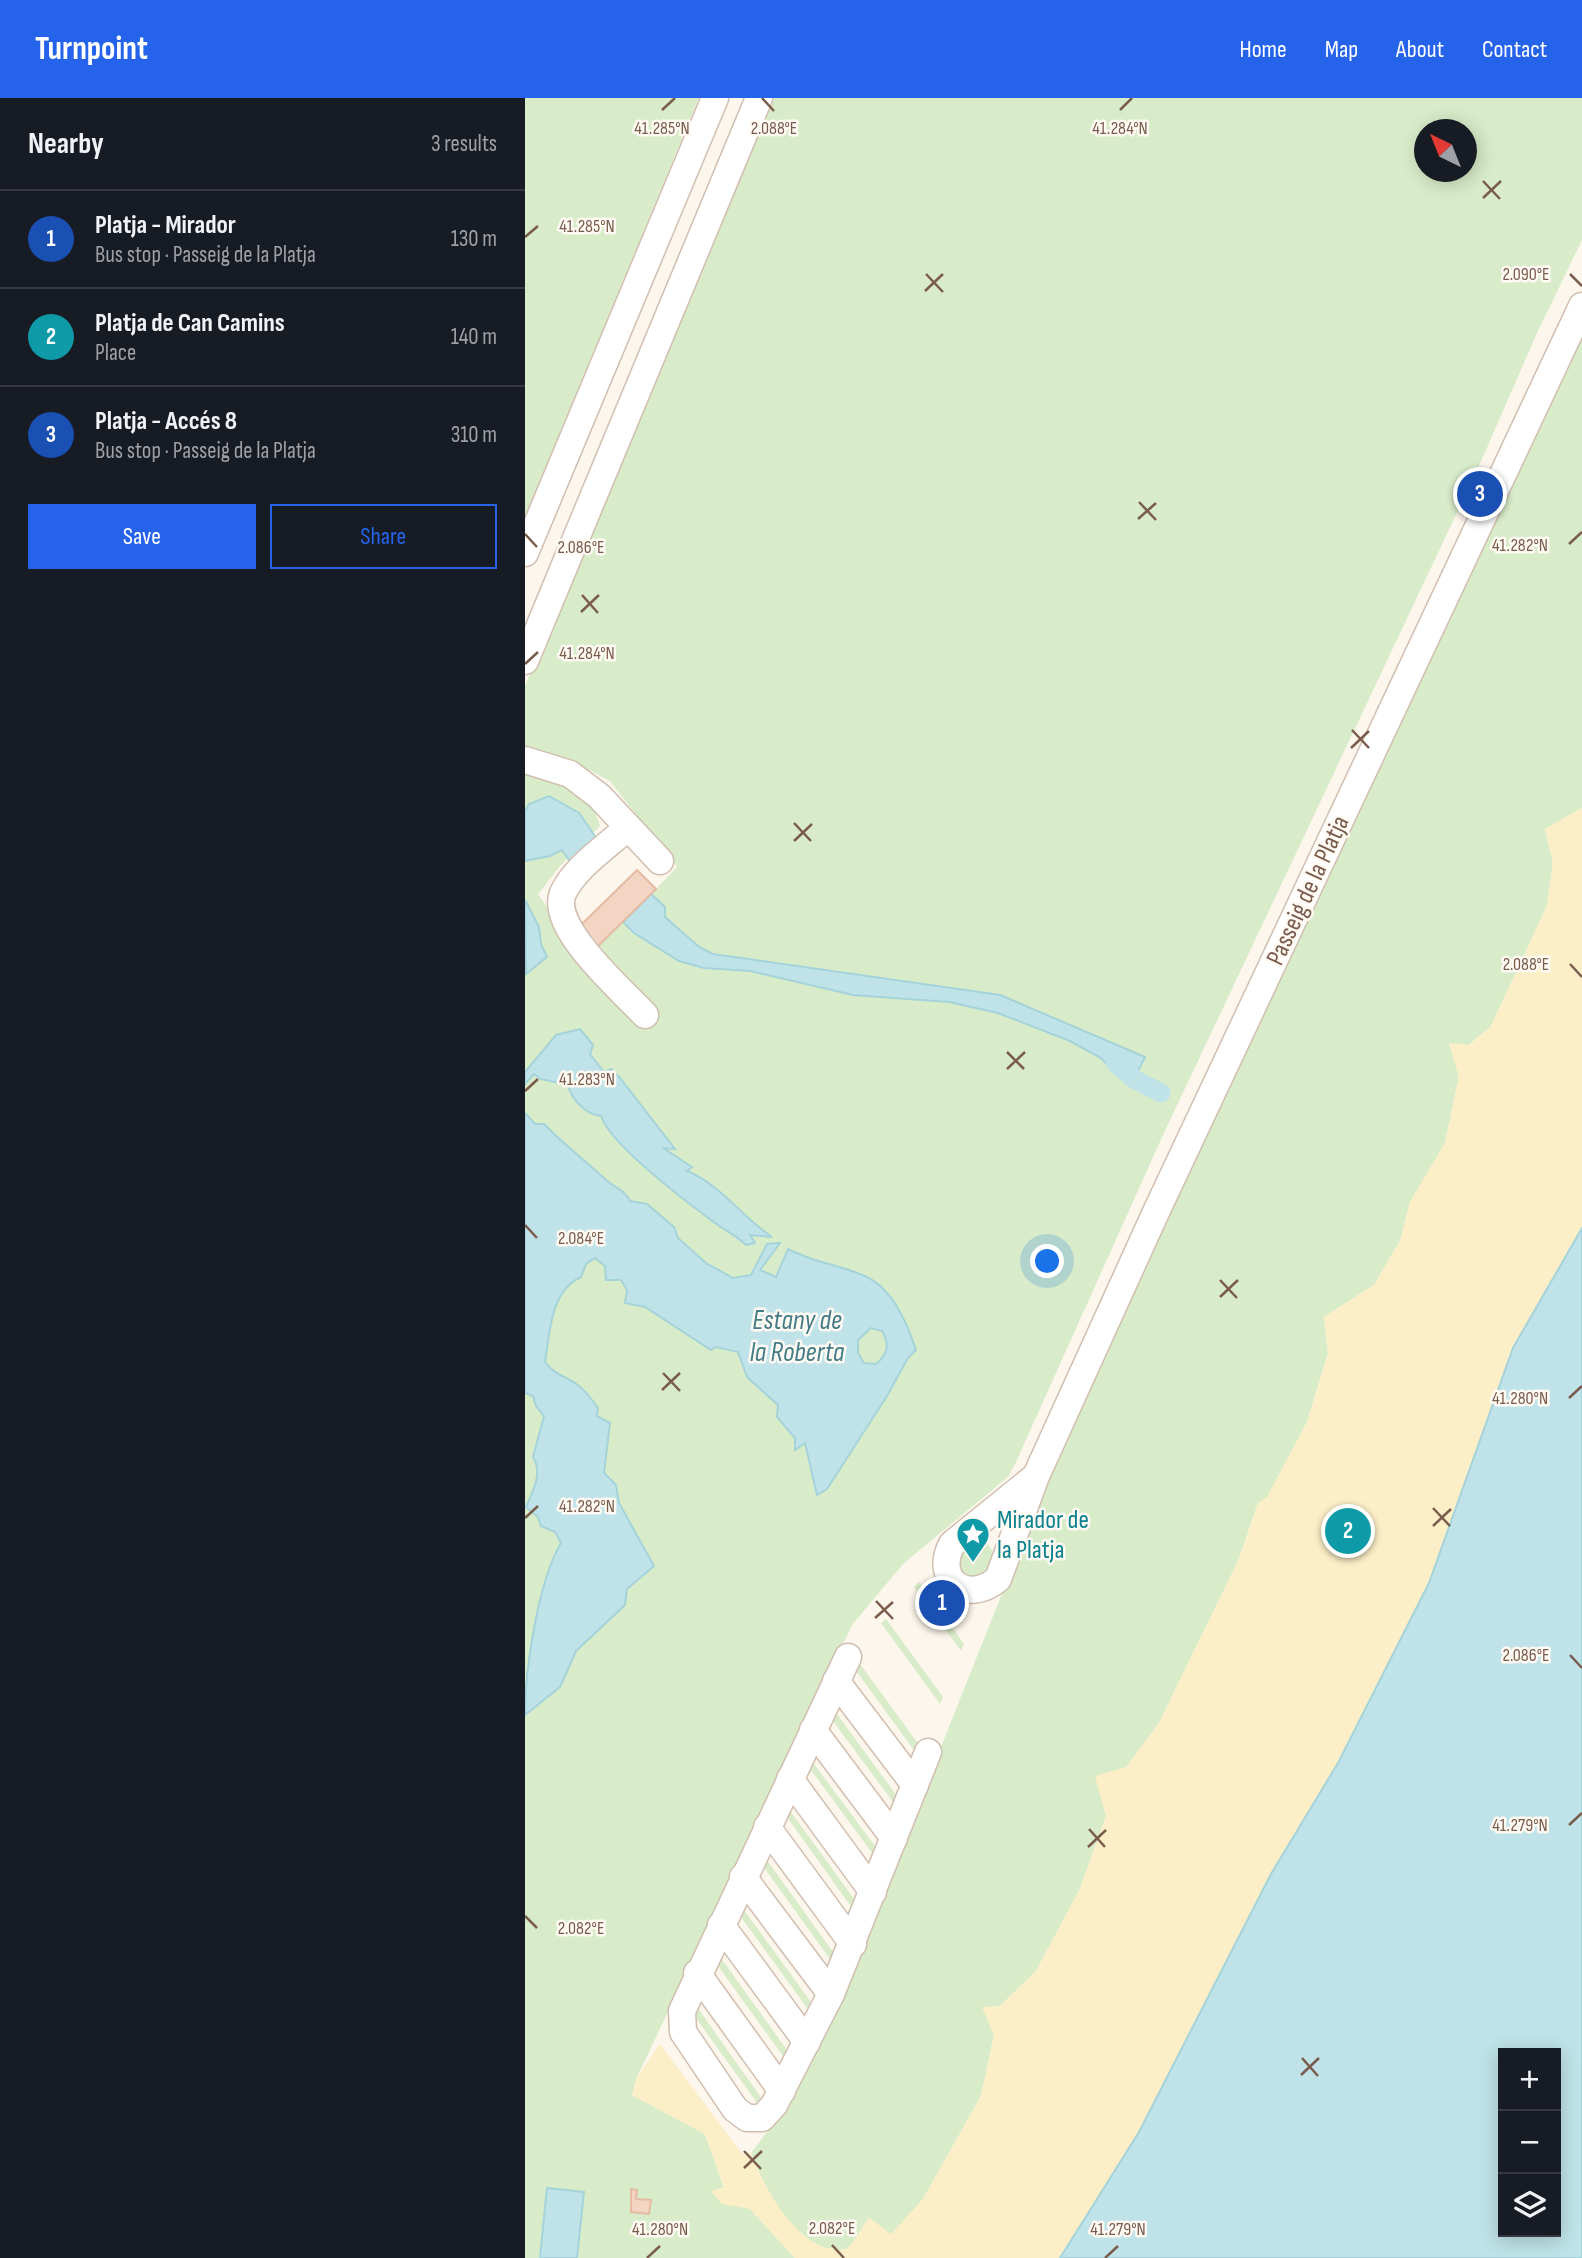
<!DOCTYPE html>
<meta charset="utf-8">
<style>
body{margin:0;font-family:"Sofia Sans Condensed",sans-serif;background:#20242c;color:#f1f3f6}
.controls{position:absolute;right:21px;bottom:21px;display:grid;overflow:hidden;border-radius:0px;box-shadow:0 4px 18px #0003}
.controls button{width:63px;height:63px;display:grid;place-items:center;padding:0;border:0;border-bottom:2px solid #363941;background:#171b24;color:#f1f3f6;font:35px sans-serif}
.compass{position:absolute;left:889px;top:21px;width:63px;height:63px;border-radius:50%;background:#171b24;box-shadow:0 4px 18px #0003;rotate:317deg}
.you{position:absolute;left:523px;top:1164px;width:24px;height:24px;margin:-18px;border:5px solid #fff;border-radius:50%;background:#1a73e8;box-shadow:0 0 0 10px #1a73e833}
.badge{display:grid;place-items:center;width:46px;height:46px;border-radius:50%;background:#2563eb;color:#fff;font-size:23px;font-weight:700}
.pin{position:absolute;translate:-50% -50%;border:4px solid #fff;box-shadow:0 2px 7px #0006}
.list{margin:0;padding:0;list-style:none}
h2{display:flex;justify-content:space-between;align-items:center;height:91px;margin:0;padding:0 28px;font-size:30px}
h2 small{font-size:23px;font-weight:400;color:#9ea1a6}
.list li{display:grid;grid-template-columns:46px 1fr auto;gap:21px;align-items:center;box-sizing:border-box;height:98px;padding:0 28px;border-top:2px solid #363941}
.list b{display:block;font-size:26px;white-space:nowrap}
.list p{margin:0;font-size:23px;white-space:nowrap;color:#9ea1a6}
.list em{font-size:23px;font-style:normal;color:#9ea1a6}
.actions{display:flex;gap:14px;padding:21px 28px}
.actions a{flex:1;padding:16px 0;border:2px solid #2563eb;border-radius:0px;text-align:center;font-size:24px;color:#2563eb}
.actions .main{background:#2563eb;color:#fff}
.icon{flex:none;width:38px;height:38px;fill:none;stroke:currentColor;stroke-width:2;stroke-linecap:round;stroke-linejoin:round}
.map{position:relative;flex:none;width:1057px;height:2160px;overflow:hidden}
header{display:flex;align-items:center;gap:42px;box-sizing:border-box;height:98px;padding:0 35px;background:#2563eb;color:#fff}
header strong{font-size:33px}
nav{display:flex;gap:38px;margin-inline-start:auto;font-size:24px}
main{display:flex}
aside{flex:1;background:#171b24}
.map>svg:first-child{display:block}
.green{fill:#d8ecc9;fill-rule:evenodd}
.sand{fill:#fcefc7}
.water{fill:#bfe3e8;stroke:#a5d3da;stroke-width:2;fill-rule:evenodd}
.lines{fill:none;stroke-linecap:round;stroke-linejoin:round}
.canal{stroke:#bfe3e8;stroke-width:19}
.building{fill:#f3d5c3;stroke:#e6bba3;stroke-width:2}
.minor-casing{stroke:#d1beb0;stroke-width:29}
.minor{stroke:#fff;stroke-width:26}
.ticks{fill:none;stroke:#7a5c4d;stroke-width:2.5}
.labels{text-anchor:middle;stroke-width:5;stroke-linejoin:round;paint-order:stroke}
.street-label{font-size:26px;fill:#7a5c4d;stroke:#fffaf3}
.culture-label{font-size:26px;fill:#0d838f;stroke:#fffaf3;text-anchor:start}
.water-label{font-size:28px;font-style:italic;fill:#437c86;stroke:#fffaf3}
.ticks-label{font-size:18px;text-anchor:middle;fill:#7a5c4d;stroke:#fffaf3;stroke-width:5;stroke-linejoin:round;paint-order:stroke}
</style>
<header>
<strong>Turnpoint</strong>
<nav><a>Home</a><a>Map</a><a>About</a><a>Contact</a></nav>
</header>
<main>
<aside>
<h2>Nearby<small>3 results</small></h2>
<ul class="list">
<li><span class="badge" style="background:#1a4fb4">1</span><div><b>Platja - Mirador</b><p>Bus stop · Passeig de la Platja</p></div><em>130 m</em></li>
<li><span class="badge" style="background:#0f9aa8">2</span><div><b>Platja de Can Camins</b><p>Place</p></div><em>140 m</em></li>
<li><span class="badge" style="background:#1a4fb4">3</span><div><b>Platja - Accés 8</b><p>Bus stop · Passeig de la Platja</p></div><em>310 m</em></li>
</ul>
<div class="actions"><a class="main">Save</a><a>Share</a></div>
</aside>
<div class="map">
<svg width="1057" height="2160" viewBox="0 0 1057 2160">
<rect width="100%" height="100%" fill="#fdf6ec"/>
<!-- green -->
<g class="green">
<polygon points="0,0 174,0 0,419"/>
<path d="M249,0h808v142l-45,93 -58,133 -316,669 -147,327 -8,15 -104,86 -52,62 -215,452 -5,18 73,39 19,54 -12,3 38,18 45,49h-270v-1490c32,11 66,22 75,58l-39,39 -23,29 33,48 27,4 25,-24 22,-3 6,-25 26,-27 -67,-86 -21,-11 -64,-18v-66zM900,32h42v42h-42z"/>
<path d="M1057,233v477l-37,21 8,34 -6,43 -56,120 -22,19 -19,-1 9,33 -14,66 -35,59 -10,39 -26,44 -50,32 4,36 -21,69 -40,76 -9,5 -19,56 -80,164 -33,45 -30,8 10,40 -26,73 -44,82 -36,35 -19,90 -58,103 -32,36 -22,-17c-8,9 -13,23 -22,31 -49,9 -85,-65 -96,-96l19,-25 101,-205 175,-440 136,-298z"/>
<polygon points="445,1441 462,1445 472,1460 471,1469 444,1487 426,1459"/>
<polygon points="394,1484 439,1546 436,1553 389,1489"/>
<polygon points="361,1521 418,1599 415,1606 356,1525"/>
<polygon points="333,1563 397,1651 394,1659 329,1570"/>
<polygon points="312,1616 377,1705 374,1712 308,1623"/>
<polygon points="286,1662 356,1756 353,1763 283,1668"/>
<polygon points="263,1710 335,1809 332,1817 260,1716"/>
<polygon points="239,1758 313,1861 310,1868 235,1764"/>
<polygon points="216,1808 291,1911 288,1918 213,1815"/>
<polygon points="193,1856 267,1959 263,1965 190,1864"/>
<polygon points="170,1906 237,2001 232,2005 166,1913"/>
</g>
<!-- sand -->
<path class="sand" d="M1057,710v420l-69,120 -84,235 -91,180 -67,111 -132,258 -79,126h-265l-45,-49 -28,-5 -11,-13 13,-3 -19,-54 -73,-39 5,-18 23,-33 83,111 8,-2c11,30 48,105 96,96 9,-8 14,-22 22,-31l22,16 32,-35 58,-103 13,-60 -12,-29 18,-1 36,-35 44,-82 26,-73 -11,-40 31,-9 33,-44 80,-164 19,-56 9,-6 40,-75 21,-68 -4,-37 50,-32 26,-44 10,-39 35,-59 14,-66 -10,-34 20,2 22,-19 56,-120 6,-43 -8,-34z"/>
<!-- water -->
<g class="water">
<polygon points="24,698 54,715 72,741 46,765 37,752 25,758 0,763 0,713 4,706"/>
<polygon points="126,796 140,809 140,819 174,849 188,856 475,897 620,959 609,981 590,975 576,960 545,943 473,915 424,904 328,897 225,873 179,870 154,863 109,835 98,824"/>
<polygon points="0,802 14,829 16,846 22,859 1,876"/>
<path d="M55,931l13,16 -3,9 14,18 7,-3 9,9 55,71 -12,-1 29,19 -5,4c34,14 55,46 85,66l-22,-2 5,8 -9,2c-9,-9 -20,-14 -31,-22 -27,-20 -104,-77 -114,-107 -15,-1 -30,-17 -33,-31l-27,-6 -7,-5 -9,10v-12l31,-37z"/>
<path d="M0,1015l10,11h9c19,20 42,37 62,56 9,8 18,9 24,21l17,3 27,23 4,11 28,25 27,15 18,-3 16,-31 13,-1 -20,27 16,7 12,-28c24,13 52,16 77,27 28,13 42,47 51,74l-8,8 -21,38 -60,93 -10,6 -12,-52 -10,7v-12l-18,-21 1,-12 -31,-28 -9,-25 -22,-5 -5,3 -66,-43 -20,-4 2,-13 -6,-10h-15l-1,-14 -10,-8 -9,6 -5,13c-31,14 -31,56 -36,85 8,10 12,11 23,17 13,6 22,18 30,29l-1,8 13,7 -6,50 12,12 3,18 35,63 -27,23 -2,16 -49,46 -16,36 -35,28c0,-46 13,-133 36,-172l-6,-11 -14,-6 -3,-9 -12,-10c7,-16 17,-34 7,-50l11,-41 -8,-10 -3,-10 -8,-3zM346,1230l11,3c8,13 6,23 -6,33l-12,-1 -6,-10v-13z"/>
<path d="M1057,1130v1030h-522l79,-126 132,-258 67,-111 91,-180 84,-235zM978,1955h53v179h-53z"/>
<polygon points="22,2090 59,2094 52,2160 15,2160"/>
</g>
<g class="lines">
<!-- canal -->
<polyline class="canal" points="590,965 609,981 636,995"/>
</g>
<!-- building -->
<g class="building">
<polygon points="112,772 131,791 73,848 54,829"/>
<polygon points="106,2091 112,2092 111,2101 126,2102 124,2116 106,2114"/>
</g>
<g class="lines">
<defs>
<g id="minor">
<polyline points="0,455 190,0"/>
<polyline points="0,563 234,0"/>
<polyline points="0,662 45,676 74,698 135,763"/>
<path d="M103,729c-20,19 -53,40 -65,66 -15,34 61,99 82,122"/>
<path d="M511,1378l-84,68c-19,36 15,61 46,35l38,-103 120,-264 426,-906"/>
<polyline points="323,1559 157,1913 158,1934 210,2011 222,2020 237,2020 249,2007 306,1896 403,1654"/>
<polyline points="311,1583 390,1687"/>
<polyline points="288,1632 369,1740"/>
<polyline points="265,1681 348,1794"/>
<polyline points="242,1729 328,1846"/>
<polyline points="218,1779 306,1896"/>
<polyline points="196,1827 282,1944"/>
<polyline points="172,1875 257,1993"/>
</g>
</defs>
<!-- minor casing -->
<use href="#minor" class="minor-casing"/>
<!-- minor -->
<use href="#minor" class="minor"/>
</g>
<!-- ticks -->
<path class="ticks" d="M237,0l12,13M137,12l13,-12M595,12l12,-12M958,83l17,18M958,100l18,-17M0,139l13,-11M401,176l17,18M1045,176l12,12M400,193l18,-17M614,404l17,18M613,421l18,-16M0,436l12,13M1044,446l13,-12M57,497l16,18M56,514l18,-17M0,566l13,-12M827,632l17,18M826,650l18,-17M269,725l17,18M269,743l18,-17M1045,866l12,13M482,954l17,17M482,971l18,-17M0,993l13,-12M0,1127l12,13M695,1182l17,18M695,1199l18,-17M138,1275l17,18M137,1292l18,-17M1044,1300l13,-12M908,1410l17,18M0,1420l13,-12M908,1428l18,-17M351,1503l17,18M350,1520l18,-16M1045,1557l12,13M1044,1727l13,-12M564,1731l16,18M563,1749l18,-17M0,1818l12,12M777,1960l16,18M776,1977l18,-17M219,2053l17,18M219,2070l18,-17M307,2147l12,13M122,2160l13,-12M580,2160l13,-12"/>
<!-- icons -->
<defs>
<symbol id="sight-pin" viewBox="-11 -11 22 30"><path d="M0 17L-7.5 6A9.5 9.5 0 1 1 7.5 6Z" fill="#0f9aa8" stroke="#fffaf3"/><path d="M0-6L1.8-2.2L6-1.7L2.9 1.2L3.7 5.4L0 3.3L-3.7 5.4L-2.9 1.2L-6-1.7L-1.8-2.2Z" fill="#fff"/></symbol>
</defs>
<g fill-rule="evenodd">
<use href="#sight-pin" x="429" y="1417" width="38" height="52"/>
</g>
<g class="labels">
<!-- street labels -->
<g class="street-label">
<text transform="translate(782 792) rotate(-65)" y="9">Passeig de la Platja</text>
</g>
<!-- culture labels -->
<g class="culture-label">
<text x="472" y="1430">Mirador de<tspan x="472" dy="30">la Platja</tspan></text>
</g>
<!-- water labels -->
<g class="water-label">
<text x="272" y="1231">Estany de<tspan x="272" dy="32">la Roberta</tspan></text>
</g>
</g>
<g class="ticks-label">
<text x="137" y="36">41.285°N</text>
<text x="595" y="36">41.284°N</text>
<text x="249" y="36">2.088°E</text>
<text x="62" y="134">41.285°N</text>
<text x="1001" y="182">2.090°E</text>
<text x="995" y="453">41.282°N</text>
<text x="56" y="455">2.086°E</text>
<text x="62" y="561">41.284°N</text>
<text x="1001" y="872">2.088°E</text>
<text x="62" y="987">41.283°N</text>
<text x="56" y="1146">2.084°E</text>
<text x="995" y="1306">41.280°N</text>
<text x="62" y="1414">41.282°N</text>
<text x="1001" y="1563">2.086°E</text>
<text x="995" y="1733">41.279°N</text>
<text x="56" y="1836">2.082°E</text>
<text x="307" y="2136">2.082°E</text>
<text x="135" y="2137">41.280°N</text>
<text x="593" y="2137">41.279°N</text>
</g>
</svg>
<div class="controls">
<button>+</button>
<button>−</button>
<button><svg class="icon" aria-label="layers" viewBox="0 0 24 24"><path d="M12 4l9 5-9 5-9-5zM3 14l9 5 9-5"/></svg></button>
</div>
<svg class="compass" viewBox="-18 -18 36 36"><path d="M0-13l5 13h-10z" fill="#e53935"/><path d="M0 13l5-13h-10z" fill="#9ea1a6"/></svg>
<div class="you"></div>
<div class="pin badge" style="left:417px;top:1505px;background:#1a4fb4">1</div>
<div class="pin badge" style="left:823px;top:1433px;background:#0f9aa8">2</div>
<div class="pin badge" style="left:955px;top:396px;background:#1a4fb4">3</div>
</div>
</main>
